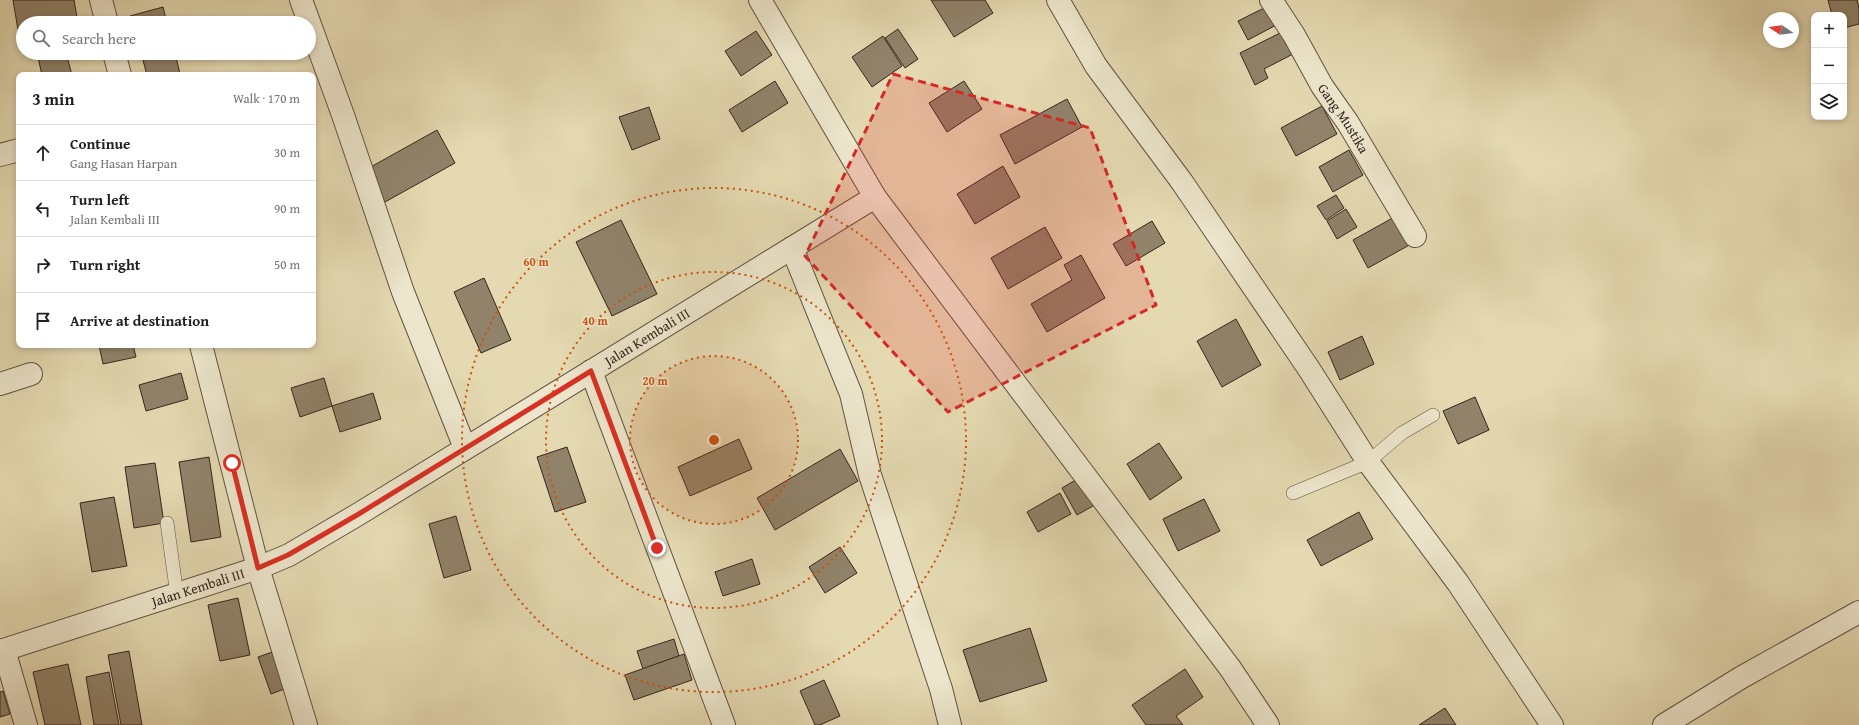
<!DOCTYPE html>
<meta charset="utf-8">
<style>
body{margin:0;font-family:"Gentium Book Plus",serif;background:#f6f6f6;color:#202124}
.controls{position:absolute;right:12px;top:12px;display:grid;overflow:hidden;border-radius:8px;box-shadow:0 2px 6px #0003}
.controls button{width:36px;height:36px;display:grid;place-items:center;padding:0;border:0;border-bottom:1px solid #e0e0e0;background:#fff;color:#202124;font:20px sans-serif}
.compass{position:absolute;left:1763px;top:12px;width:36px;height:36px;border-radius:50%;background:#fff;box-shadow:0 2px 6px #0003;rotate:283deg}
.stop{position:absolute;width:12px;height:12px;margin:-9px;border:3px solid #d93025;border-radius:50%;background:#fff}
.stop.end{background:#d93025;border-color:#fff;box-shadow:0 1px 4px #0008}
.list{margin:0;padding:0;list-style:none}
h2{display:flex;justify-content:space-between;align-items:center;height:52px;margin:0;padding:0 16px;font-size:17px}
h2 small{font-size:13px;font-weight:400;color:#757577}
.list li{display:grid;grid-template-columns:26px 1fr auto;gap:12px;align-items:center;box-sizing:border-box;height:56px;padding:0 16px;border-top:1px solid #e0e0e0}
.list b{display:block;font-size:15px;white-space:nowrap}
.list p{margin:0;font-size:13px;white-space:nowrap;color:#757577}
.list em{font-size:13px;font-style:normal;color:#757577}
.icon{flex:none;width:22px;height:22px;fill:none;stroke:currentColor;stroke-width:2;stroke-linecap:round;stroke-linejoin:round}
.map{position:relative;flex:none;width:1859px;height:725px;overflow:hidden}
.search{position:absolute;background:#fff;box-shadow:0 2px 6px #0003;left:16px;top:16px;width:300px;height:44px;display:flex;align-items:center;gap:10px;box-sizing:border-box;padding:0 14px;border-radius:22px;color:#757577;font-size:15px}
.panel{position:absolute;background:#fff;box-shadow:0 2px 6px #0003;left:16px;top:72px;width:300px;height:276px;border-radius:8px}
.map>svg:first-child{display:block}
.building{fill:#90836a;stroke:#36251e}
.lines{fill:none;stroke-linecap:round;stroke-linejoin:round}
.lane-casing{stroke:#625243;stroke-width:14}
.street-casing{stroke:#625243;stroke-width:24}
.lane{stroke:#ede6cc;stroke-width:13}
.street{stroke:#ede6cc;stroke-width:22}
.route{stroke:#d93025;stroke-width:5}
.marked{fill:#d62828;fill-opacity:0.2;stroke:#d62828;stroke-width:3;stroke-dasharray:8 5;stroke-linejoin:round}
.ring{fill:none;stroke:#cd510f;stroke-width:2;stroke-dasharray:2 4}
.labels{text-anchor:middle;stroke-width:3;stroke-linejoin:round;paint-order:stroke}
.street-label{font-size:14px;fill:#36251e;stroke:#ede6cc}
.centre{fill:#cd510f;stroke:#ede6cc;stroke-width:2}
.ring-label{font-size:12px;text-anchor:middle;font-weight:bold;fill:#cd510f;stroke:#ede6cc;stroke-width:3;stroke-linejoin:round;paint-order:stroke}
</style>
<div class="map">
<svg width="1859" height="725" viewBox="0 0 1859 725">
<rect width="100%" height="100%" fill="#e4d9b1"/>
<filter id="stains"><feTurbulence type="fractalNoise" baseFrequency=".005" numOctaves="4"/><feColorMatrix values="0 0 0 0 .2 0 0 0 0 .09 0 0 0 0 .02 0 0 0 .5 -.17"/></filter>
<radialGradient id="worn" r=".72"><stop offset=".6" stop-color="#630" stop-opacity="0"/><stop offset="1" stop-color="#630" stop-opacity=".3"/></radialGradient>
<!-- building -->
<g class="building">
<polygon points="13,0 74,0 78,23 23,23 23,35 19,36"/>
<polygon points="931,0 985,0 993,13 954,37"/>
<polygon points="1828,0 1857,0 1859,8 1859,24 1844,28 1844,15 1832,15"/>
<polygon points="1270,5 1280,23 1248,40 1238,21"/>
<polygon points="163,7 167,23 132,23 130,16"/>
<polygon points="898,29 918,59 905,68 885,38"/>
<polygon points="756,31 772,55 741,76 725,51"/>
<polygon points="1282,32 1293,54 1264,69 1268,78 1255,85 1240,53"/>
<polygon points="883,36 902,66 872,87 852,57"/>
<polygon points="37,53 66,53 72,75 42,75"/>
<polygon points="141,53 175,53 180,74 147,75"/>
<polygon points="775,81 788,103 742,132 729,110"/>
<polygon points="964,81 982,109 947,132 929,103"/>
<polygon points="1067,99 1082,127 1015,164 1000,135"/>
<polygon points="1322,106 1337,134 1296,156 1281,128"/>
<polygon points="649,107 660,139 632,150 619,117"/>
<polygon points="437,130 455,163 385,202 367,169"/>
<polygon points="1349,150 1363,175 1333,192 1319,167"/>
<polygon points="1003,166 1020,197 975,224 957,194"/>
<polygon points="1336,195 1344,208 1326,220 1317,206"/>
<polygon points="1346,209 1357,227 1337,239 1327,221"/>
<polygon points="1398,215 1413,243 1368,268 1353,240"/>
<polygon points="621,220 657,294 612,316 576,242"/>
<polygon points="1152,221 1165,243 1126,266 1113,244"/>
<polygon points="1045,227 1062,258 1008,289 991,258"/>
<polygon points="1081,255 1105,298 1047,332 1031,304 1072,280 1064,265"/>
<polygon points="484,278 511,340 481,353 454,292"/>
<polygon points="1236,319 1261,365 1222,387 1197,341"/>
<polygon points="1362,336 1374,364 1340,380 1328,352"/>
<polygon points="99,345 133,345 136,357 103,364"/>
<polygon points="181,373 188,399 146,411 139,385"/>
<polygon points="324,378 332,406 300,417 291,388"/>
<polygon points="373,393 381,419 340,432 332,406"/>
<polygon points="1475,397 1489,430 1458,444 1443,411"/>
<polygon points="739,439 752,469 690,496 678,467"/>
<polygon points="1159,443 1182,478 1150,500 1127,464"/>
<polygon points="567,447 586,502 555,512 537,457"/>
<polygon points="840,449 858,481 775,530 757,498"/>
<polygon points="209,457 221,537 191,542 179,462"/>
<polygon points="155,463 164,523 134,528 125,467"/>
<polygon points="1084,475 1100,502 1077,515 1062,488"/>
<polygon points="1060,493 1071,514 1038,532 1027,512"/>
<polygon points="114,497 127,566 92,572 80,503"/>
<polygon points="1204,499 1220,531 1178,551 1163,519"/>
<polygon points="1359,512 1373,539 1321,566 1307,540"/>
<polygon points="456,516 471,570 444,578 429,524"/>
<polygon points="840,547 857,573 825,593 809,567"/>
<polygon points="752,559 760,584 723,596 715,572"/>
<polygon points="238,598 250,655 220,661 208,605"/>
<polygon points="1030,628 1047,681 980,702 963,650"/>
<polygon points="674,639 679,656 643,669 637,651"/>
<polygon points="278,650 290,687 271,694 258,657"/>
<polygon points="129,651 142,725 121,725 108,655"/>
<polygon points="684,654 692,680 634,700 625,675"/>
<polygon points="68,664 81,725 45,725 33,672"/>
<polygon points="1185,669 1203,697 1176,716 1183,725 1146,725 1132,705"/>
<polygon points="109,672 119,725 94,725 86,677"/>
<polygon points="824,680 840,716 820,725 815,725 800,691"/>
<polygon points="3,691 10,714 0,717 0,692"/>
<polygon points="1445,708 1456,725 1419,725"/>
</g>
<g class="lines">
<defs>
<g id="lane">
<polyline points="1293,493 1368,462 1402,433 1433,415"/>
<polyline points="167,523 177,595"/>
</g>
<g id="street">
<polyline points="101,0 107,23"/>
<polyline points="301,0 343,115 403,292 465,448"/>
<polyline points="760,0 875,197 1230,668 1268,725"/>
<polyline points="1058,0 1096,66 1182,182 1309,369 1368,462 1458,583 1552,725"/>
<path id="s1" d="M1271,0l23,35 28,51 26,37 67,113"/>
<polyline points="114,53 120,75"/>
<polyline points="0,155 19,150"/>
<polyline points="792,248 851,394 870,475 941,689 950,725"/>
<polyline points="201,345 258,568 306,725"/>
<polyline points="591,371 724,725"/>
<polyline points="0,384 31,374"/>
<polyline points="4,650 26,725"/>
<path id="s2" d="M0,651l258,-83 31,-13 68,-40 518,-318"/>
<polyline points="1664,725 1742,677 1859,612"/>
</g>
</defs>
<!-- lane casing -->
<use href="#lane" class="lane-casing"/>
<!-- street casing -->
<use href="#street" class="street-casing"/>
<!-- lane -->
<use href="#lane" class="lane"/>
<!-- street -->
<use href="#street" class="street"/>
</g>
<g class="lines">
<!-- route -->
<polyline class="route" points="232,463 258,568 288,555 357,515 591,371 657,548"/>
</g>
<!-- marked area -->
<path class="marked" d="M893,74l197,54 66,177 -208,107 -143,-156z"/>
<!-- distance rings -->
<circle cx="714" cy="440" r="84" fill="#cd510f" fill-opacity=".12"/>
<g class="ring">
<circle cx="714" cy="440" r="84"/>
<circle cx="714" cy="440" r="168"/>
<circle cx="714" cy="440" r="252"/>
</g>
<g class="labels">
<!-- street labels -->
<g class="street-label">
<text dy="5" stroke="none"><textPath href="#s1" startOffset="139">Gang Mustika</textPath></text>
<text dy="5" stroke="none"><textPath href="#s2" startOffset="724">Jalan Kembali III</textPath></text>
<text dy="5" stroke="none"><textPath href="#s2" startOffset="208">Jalan Kembali III</textPath></text>
</g>
</g>
<circle cx="714" cy="440" r="6" class="centre"/>
<g class="ring-label">
<text x="536" y="266">60 m</text>
<text x="595" y="325">40 m</text>
<text x="655" y="385">20 m</text>
</g>
<rect width="100%" height="100%" filter="url(#stains)"/>
<rect width="100%" height="100%" fill="url(#worn)"/>
</svg>
<div class="controls">
<button>+</button>
<button>−</button>
<button><svg class="icon" aria-label="layers" viewBox="0 0 24 24"><path d="M12 4l9 5-9 5-9-5zM3 14l9 5 9-5"/></svg></button>
</div>
<svg class="compass" viewBox="-18 -18 36 36"><path d="M0-13l5 13h-10z" fill="#e53935"/><path d="M0 13l5-13h-10z" fill="#757577"/></svg>
<div class="stop" style="left:232px;top:463px"></div>
<div class="stop end" style="left:657px;top:548px"></div>
<div class="search"><svg class="icon" aria-label="search" viewBox="0 0 24 24"><circle cx="10" cy="10" r="6"/><path d="M15 15l6 6"/></svg>Search here</div>
<section class="panel">
<h2>3 min<small>Walk · 170 m</small></h2>
<ul class="list">
<li><svg class="icon" aria-label="ahead" viewBox="0 0 24 24"><path d="M12 20V5M6 11l6-6 6 6"/></svg><div><b>Continue</b><p>Gang Hasan Harpan</p></div><em>30 m</em></li>
<li><svg class="icon" aria-label="left" viewBox="0 0 24 24"><path d="M17 20v-9H6M10 6l-5 5 5 5"/></svg><div><b>Turn left</b><p>Jalan Kembali III</p></div><em>90 m</em></li>
<li><svg class="icon" aria-label="right" viewBox="0 0 24 24"><path d="M7 20v-9h11M14 6l5 5-5 5"/></svg><div><b>Turn right</b></div><em>50 m</em></li>
<li><svg class="icon" aria-label="arrive" viewBox="0 0 24 24"><path d="M6 21V4h12l-3 4 3 4H6"/></svg><div><b>Arrive at destination</b></div></li>
</ul>
</section>
</div>
